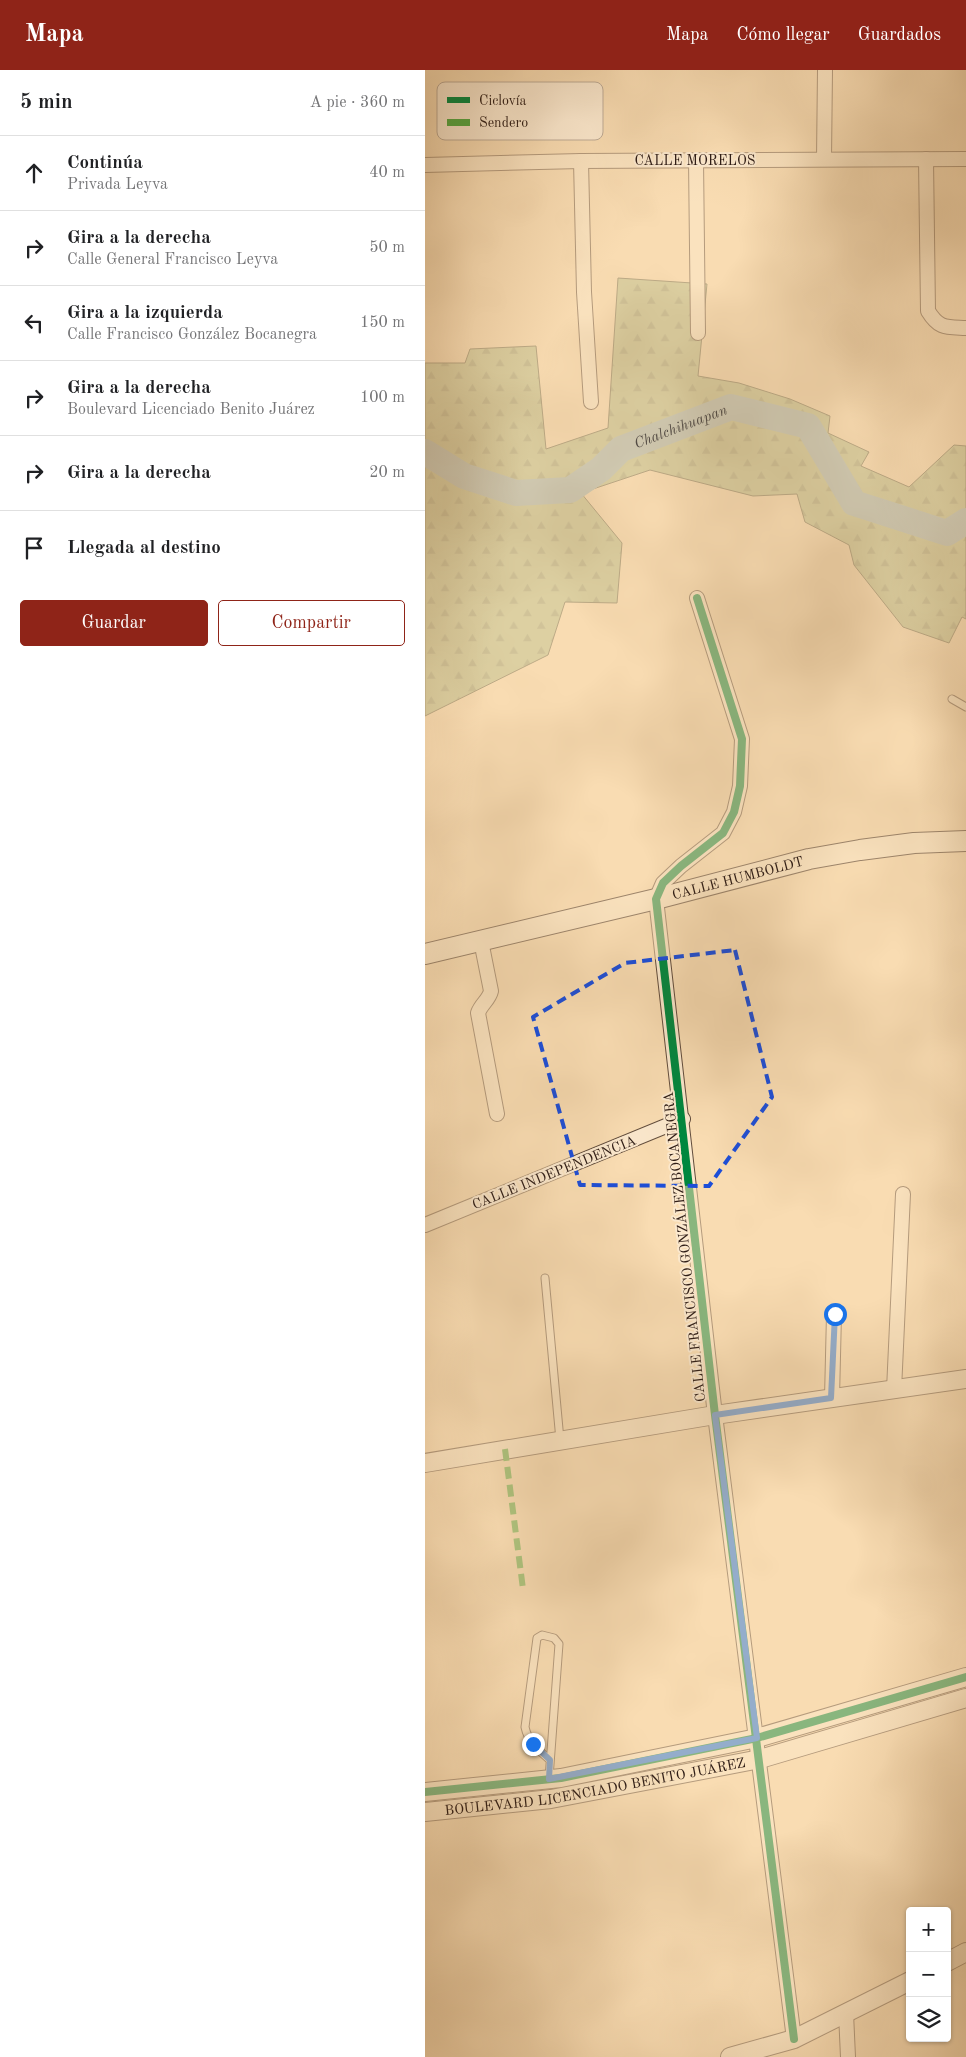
<!DOCTYPE html>
<html lang="es">
<meta charset="utf-8">
<style>
body{margin:0;font-family:"Old Standard TT",serif;background:#f6f6f6;color:#202124}
.controls{position:absolute;right:15px;bottom:15px;display:grid;overflow:hidden;border-radius:5px;box-shadow:0 1px 4px #0004}
.controls button{width:45px;height:45px;display:grid;place-items:center;padding:0;border:0;border-bottom:1px solid #e0e0e0;background:#fff;color:#202124;font:25px sans-serif}
.stop{position:absolute;width:15px;height:15px;margin:-11px;border:4px solid #1a73e8;border-radius:50%;background:#fff}
.stop.end{background:#1a73e8;border-color:#fff;box-shadow:0 1px 5px #0008}
.list{margin:0;padding:0;list-style:none}
h2{display:flex;justify-content:space-between;align-items:center;height:65px;margin:0;padding:0 20px;font-size:21px}
h2 small{font-size:16px;font-weight:400;color:#757577}
.list li{display:grid;grid-template-columns:32px 1fr auto;gap:15px;align-items:center;box-sizing:border-box;height:75px;padding:0 20px;border-top:1px solid #e0e0e0}
.list b{display:block;font-size:19px;white-space:nowrap}
.list p{margin:0;font-size:16px;white-space:nowrap;color:#757577}
.list em{font-size:16px;font-style:normal;color:#757577}
.actions{display:flex;gap:10px;padding:15px 20px}
.actions a{flex:1;padding:11px 0;border:1px solid #8f2418;border-radius:5px;text-align:center;font-size:18px;color:#8f2418}
.actions .main{background:#8f2418;color:#fff}
.icon{flex:none;width:28px;height:28px;fill:none;stroke:currentColor;stroke-width:2;stroke-linecap:round;stroke-linejoin:round}
.map{position:relative;flex:none;width:541px;height:1987px;overflow:hidden}
header{display:flex;align-items:center;gap:30px;box-sizing:border-box;height:70px;padding:0 25px;background:#8f2418;color:#fff}
header strong{font-size:24px}
nav{display:flex;gap:28px;margin-inline-start:auto;font-size:18px}
main{display:flex}
aside{flex:1;background:#fff}
.map>svg:first-child{display:block}
.forest{fill:url(#forest-firs);stroke:#746f52}
.lines{fill:none;stroke-linecap:round;stroke-linejoin:round}
.river{stroke:#a3b9b8;stroke-width:26}
.service-casing{stroke:#624d3d;stroke-width:9}
.minor-casing{stroke:#624d3d;stroke-width:16}
.tertiary-casing{stroke:#624d3d;stroke-width:20}
.secondary-casing{stroke:#2f1d16;stroke-width:22}
.service{stroke:#fbe8cd;stroke-width:7}
.minor{stroke:#fbe8cd;stroke-width:14}
.tertiary{stroke:#fbe8cd;stroke-width:18}
.secondary{stroke:#fbe8cd;stroke-width:20}
.quiet{stroke:#54a942;stroke-width:6;stroke-dasharray:12 6;stroke-linecap:butt}
.cycleway-casing{stroke:#fbe8cd;stroke-width:11}
.cycleway{stroke:#00873e;stroke-width:8}
.route{stroke:#1a73e8;stroke-width:6}
.marked{fill:none;stroke:#1d4ed8;stroke-width:4;stroke-dasharray:10 6;stroke-linejoin:round}
.labels{text-anchor:middle;stroke-width:4;stroke-linejoin:round;paint-order:stroke}
.street-label{font-size:14px;fill:#2f1d16;stroke:#fbe8cd}
.water-label{font-size:15px;font-style:italic;fill:#524c47;stroke:#fbe8cd}
.key{fill:#fbe8cd;stroke:#beab96;stroke-width:1}
.key-label{font-size:14px;fill:#2f1d16}
</style>
<header>
<strong>Mapa</strong>
<nav><a>Mapa</a><a>Cómo llegar</a><a>Guardados</a></nav>
</header>
<main>
<aside>
<h2>5 min<small>A pie · 360 m</small></h2>
<ul class="list">
<li><svg class="icon" aria-label="ahead" viewBox="0 0 24 24"><path d="M12 20V5M6 11l6-6 6 6"/></svg><div><b>Continúa</b><p>Privada Leyva</p></div><em>40 m</em></li>
<li><svg class="icon" aria-label="right" viewBox="0 0 24 24"><path d="M7 20v-9h11M14 6l5 5-5 5"/></svg><div><b>Gira a la derecha</b><p>Calle General Francisco Leyva</p></div><em>50 m</em></li>
<li><svg class="icon" aria-label="left" viewBox="0 0 24 24"><path d="M17 20v-9H6M10 6l-5 5 5 5"/></svg><div><b>Gira a la izquierda</b><p>Calle Francisco González Bocanegra</p></div><em>150 m</em></li>
<li><svg class="icon" aria-label="right" viewBox="0 0 24 24"><path d="M7 20v-9h11M14 6l5 5-5 5"/></svg><div><b>Gira a la derecha</b><p>Boulevard Licenciado Benito Juárez</p></div><em>100 m</em></li>
<li><svg class="icon" aria-label="right" viewBox="0 0 24 24"><path d="M7 20v-9h11M14 6l5 5-5 5"/></svg><div><b>Gira a la derecha</b></div><em>20 m</em></li>
<li><svg class="icon" aria-label="arrive" viewBox="0 0 24 24"><path d="M6 21V4h12l-3 4 3 4H6"/></svg><div><b>Llegada al destino</b></div></li>
</ul>
<div class="actions"><a class="main">Guardar</a><a>Compartir</a></div>
</aside>
<div class="map">
<svg width="541" height="1987" viewBox="0 0 541 1987">
<defs>
<pattern id="forest-firs" width="22" height="20" patternUnits="userSpaceOnUse" patternTransform="scale(1.25)"><rect width="22" height="20" fill="#bac18f"/><path d="M5 1l3.5 6h-7zM16 11l3.5 6h-7z" fill="#a0a57b"/></pattern>
</defs>
<rect width="100%" height="100%" fill="#f9dcb2"/>
<filter id="stains"><feTurbulence type="fractalNoise" baseFrequency=".004" numOctaves="4"/><feColorMatrix values="0 0 0 0 .2 0 0 0 0 .09 0 0 0 0 .02 0 0 0 .5 -.17"/></filter>
<radialGradient id="worn" r=".72"><stop offset=".6" stop-color="#630" stop-opacity="0"/><stop offset="1" stop-color="#630" stop-opacity=".3"/></radialGradient>
<!-- forest -->
<polygon class="forest" points="193,208 282,214 273,306 314,313 365,329 405,346 403,363 444,382 436,396 484,417 529,375 541,376 541,549 537,547 524,573 478,557 429,495 424,475 380,452 372,424 328,426 225,400 156,423 197,473 192,533 140,532 123,585 0,646 0,293 40,293 45,279 111,276 121,379 183,358"/>
<g class="lines">
<!-- river -->
<path class="river" id="s1" d="M0,382l39,24 52,17 54,-3 31,-21 20,-20 110,-42 77,19 46,77 93,30 19,-12"/>
<defs>
<g id="service">
<polyline points="527,629 541,637"/>
<polyline points="120,1208 135,1370"/>
<path d="M124,1708l10,-134 -5,-6 -12,-3 -5,3 -12,89c3,15 13,23 25,33"/>
</g>
<g id="minor">
<polyline points="399,89 400,0"/>
<path d="M501,89l2,152c11,18 18,16 38,17"/>
<polyline points="271,90 273,263"/>
<polyline points="156,91 159,222 166,332"/>
<polyline points="0,95 156,91 541,89"/>
<polyline points="272,528 317,669 315,716 309,742 298,763 256,796 238,813 231,829 290,1345 369,1969"/>
<path d="M56,871l10,50c-2,9 -10,13 -13,22l19,101"/>
<polyline points="0,1155 258,1049"/>
<polyline points="469,1320 478,1124"/>
<polyline points="407,1328 409,1244"/>
<polyline points="421,1943 423,1987"/>
</g>
<g id="tertiary">
<polyline points="0,1393 290,1345 541,1309"/>
<polyline points="0,1722 136,1708 332,1668 541,1607"/>
<path id="s2" d="M0,1742l126,-13 209,-40 206,-61"/>
<polyline points="522,1892 541,1882"/>
<polyline points="305,1987 369,1969 485,1911"/>
</g>
<g id="secondary">
<path id="s3" d="M0,884l231,-55 153,-40 51,-9 54,-7 52,-2"/>
</g>
</defs>
<!-- service casing -->
<use href="#service" class="service-casing"/>
<!-- minor casing -->
<use href="#minor" class="minor-casing"/>
<!-- tertiary casing -->
<use href="#tertiary" class="tertiary-casing"/>
<!-- secondary casing -->
<use href="#secondary" class="secondary-casing"/>
<!-- service -->
<use href="#service" class="service"/>
<!-- minor -->
<use href="#minor" class="minor"/>
<!-- tertiary -->
<use href="#tertiary" class="tertiary"/>
<!-- secondary -->
<use href="#secondary" class="secondary"/>
<!-- quiet -->
<polyline class="quiet" points="80,1379 98,1519"/>
<defs>
<g id="cycleway">
<polyline points="272,528 317,669 315,716 309,742 298,763 256,796 238,813 231,829 290,1345 369,1969"/>
<polyline points="0,1722 136,1708 332,1668 541,1607"/>
</g>
</defs>
<!-- cycleway casing -->
<use href="#cycleway" class="cycleway-casing"/>
<!-- cycleway -->
<use href="#cycleway" class="cycleway"/>
</g>
<g class="lines">
<!-- route -->
<polyline class="route" points="108,1674 125,1690 124,1709 332,1668 290,1345 406,1328 410,1244"/>
</g>
<!-- marked area -->
<path d="M0 0H541V1987H0ZM310,880l37,147 -63,89 -129,-1 -47,-168 92,-54z" fill="#f9dcb2" fill-opacity=".55" fill-rule="evenodd"/>
<path class="marked" d="M310,880l37,147 -63,89 -129,-1 -47,-168 92,-54z"/>
<g class="labels">
<!-- street labels -->
<g class="street-label">
<text x="270" y="95">CALLE MORELOS</text>
<text dy="5" stroke="none"><textPath href="#s3" startOffset="322">CALLE HUMBOLDT</textPath></text>
<text transform="translate(129 1102) rotate(-22)" y="5">CALLE INDEPENDENCIA</text>
<text transform="translate(259 1177) rotate(-96)" y="5">CALLE FRANCISCO GONZÁLEZ BOCANEGRA</text>
<text dy="5" stroke="none"><textPath href="#s2" startOffset="172">BOULEVARD LICENCIADO BENITO JUÁREZ</textPath></text>
</g>
<!-- water labels -->
<g class="water-label">
<text dy="5" stroke="none"><textPath href="#s1" startOffset="284">Chalchihuapan</textPath></text>
</g>
</g>
<!-- legend -->
<rect x="12" y="12" width="166" height="58" rx="8" class="key"/>
<rect x="22" y="27" width="23" height="6" fill="#00873e"/>
<rect x="22" y="49" width="23" height="7" fill="#54a942"/>
<g class="key-label">
<text x="54" y="35">Ciclovía</text>
<text x="54" y="57">Sendero</text>
</g>
<rect width="100%" height="100%" filter="url(#stains)"/>
<rect width="100%" height="100%" fill="url(#worn)"/>
</svg>
<div class="controls">
<button>+</button>
<button>−</button>
<button><svg class="icon" aria-label="layers" viewBox="0 0 24 24"><path d="M12 4l9 5-9 5-9-5zM3 14l9 5 9-5"/></svg></button>
</div>
<div class="stop" style="left:410px;top:1244px"></div>
<div class="stop end" style="left:108px;top:1674px"></div>
</div>
</main>
